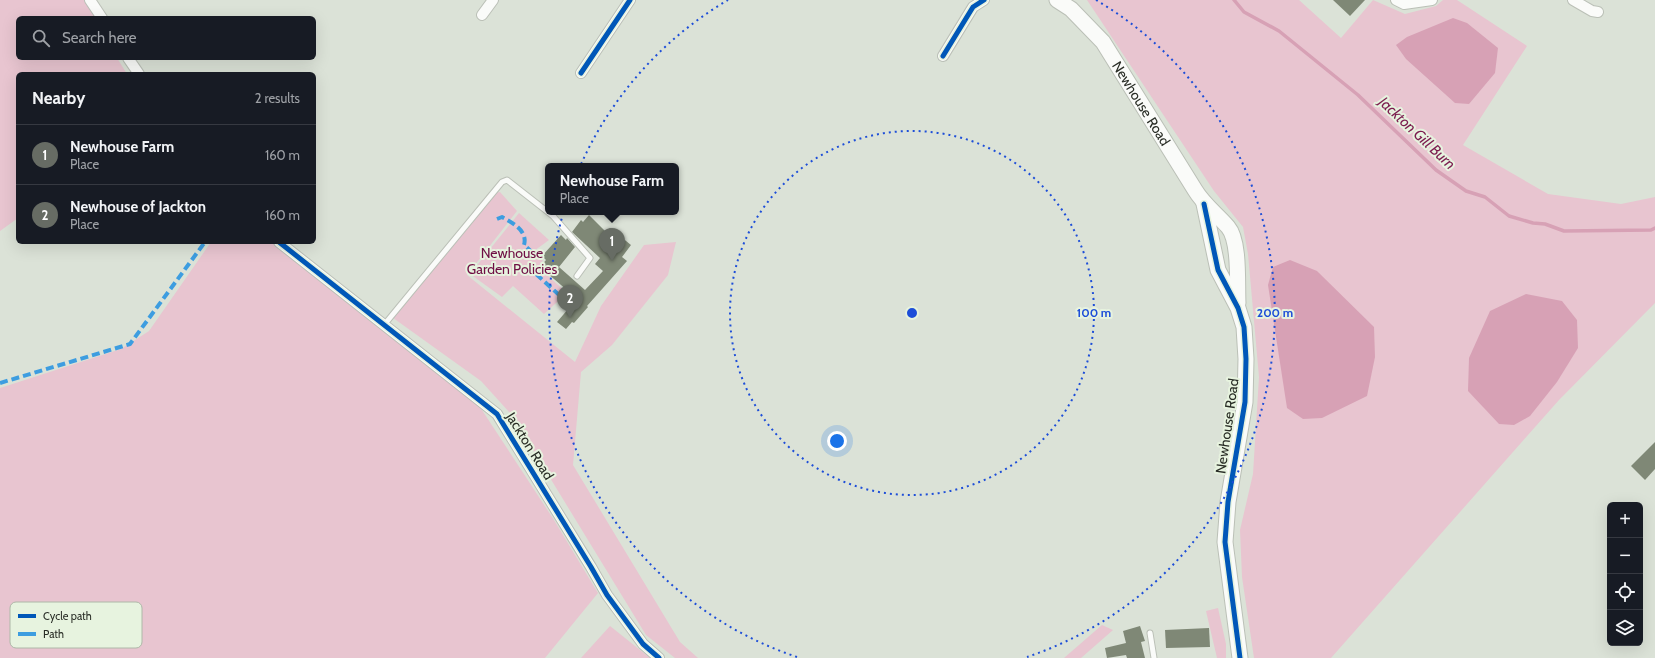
<!DOCTYPE html>
<meta charset="utf-8">
<style>
body{margin:0;font-family:Cabin,sans-serif;background:#242831;color:#f1f3f6}
.controls{position:absolute;right:12px;bottom:12px;display:grid;overflow:hidden;border-radius:6px;box-shadow:0 4px 16px #0002}
.controls button{width:36px;height:36px;display:grid;place-items:center;padding:0;border:0;border-bottom:1px solid #363941;background:#171b24;color:#f1f3f6;font:20px sans-serif}
.you{position:absolute;left:837px;top:441px;width:14px;height:14px;margin:-10px;border:3px solid #fff;border-radius:50%;background:#1a73e8;box-shadow:0 0 0 6px #1a73e833}
.badge{display:grid;place-items:center;width:26px;height:26px;border-radius:50%;background:#676c64;color:#fff;font-size:13px;font-weight:700}
.pin{position:absolute;translate:-50% -33px;filter:drop-shadow(0 1px 2px #0008)}
.pin::after{content:'';position:absolute;top:21px;width:14px;height:12px;background:inherit;clip-path:polygon(0 0,100% 0,50% 100%)}
.popup{position:absolute;left:545px;top:163px;width:134px;height:52px;box-sizing:border-box;display:grid;place-content:center;border-radius:6px;background:#171b24;filter:drop-shadow(0 1px 3px #0005);font-size:13px;white-space:nowrap;color:#9ea1a6}
.popup b{font-size:15px;color:#f1f3f6}
.popup::after{content:'';position:absolute;left:50%;top:100%;margin-left:-8px;border:8px solid transparent;border-top-color:#171b24}
.list{margin:0;padding:0;list-style:none}
h2{display:flex;justify-content:space-between;align-items:center;height:52px;margin:0;padding:0 16px;font-size:17px}
h2 small{font-size:13px;font-weight:400;color:#9ea1a6}
.list li{display:grid;grid-template-columns:26px 1fr auto;gap:12px;align-items:center;box-sizing:border-box;height:60px;padding:0 16px;border-top:1px solid #363941}
.list b{display:block;font-size:15px;white-space:nowrap}
.list p{margin:0;font-size:13px;white-space:nowrap;color:#9ea1a6}
.list em{font-size:13px;font-style:normal;color:#9ea1a6}
.icon{flex:none;width:22px;height:22px;fill:none;stroke:currentColor;stroke-width:2;stroke-linecap:round;stroke-linejoin:round}
.map{position:relative;flex:none;width:1655px;height:658px;overflow:hidden}
.search{position:absolute;background:#171b24;box-shadow:0 4px 16px #0002;left:16px;top:16px;width:300px;height:44px;display:flex;align-items:center;gap:10px;box-sizing:border-box;padding:0 14px;border-radius:6px;color:#9ea1a6;font-size:15px}
.panel{position:absolute;background:#171b24;box-shadow:0 4px 16px #0002;left:16px;top:72px;width:300px;height:172px;border-radius:6px}
.map>svg:first-child{display:block}
.green{fill:#e8c5d0}
.water{fill:#d7a1b5}
.lines{fill:none;stroke-linecap:round;stroke-linejoin:round}
.stream{stroke:#d7a1b5;stroke-width:3.5}
.building{fill:#7f8876}
.lane-casing{stroke:#bbc0b7;stroke-width:7}
.street-casing{stroke:#bbc0b7;stroke-width:12}
.secondary-casing{stroke:#bbc0b7;stroke-width:17}
.lane{stroke:#fafbf9;stroke-width:5}
.street{stroke:#fafbf9;stroke-width:10}
.secondary{stroke:#fafbf9;stroke-width:15}
.quiet{stroke:#3d9de0;stroke-width:4;stroke-dasharray:8 4;stroke-linecap:butt}
.cycleway-casing{stroke:#e7f3df;stroke-width:8}
.cycleway{stroke:#0057b8;stroke-width:5}
.ring{fill:none;stroke:#1d4ed8;stroke-width:2;stroke-dasharray:2 4}
.labels{text-anchor:middle;stroke-width:4;stroke-linejoin:round;paint-order:stroke}
.street-label{font-size:14px;fill:#292d26;stroke:#e7f3df}
.park-label{font-size:14px;fill:#6f0e44;stroke:#e7f3df}
.water-label{font-size:15px;font-style:italic;fill:#7c1d4f;stroke:#e7f3df}
.key{fill:#e7f3df;stroke:#aeb8a8;stroke-width:1}
.key-label{font-size:11px;fill:#292d26}
.centre{fill:#1d4ed8;stroke:#e7f3df;stroke-width:2}
.ring-label{font-size:12px;text-anchor:middle;font-weight:bold;fill:#1d4ed8;stroke:#e7f3df;stroke-width:4;stroke-linejoin:round;paint-order:stroke}
</style>
<div class="map">
<svg width="1655" height="658" viewBox="0 0 1655 658">
<rect width="100%" height="100%" fill="#dbe2d7"/>
<!-- green -->
<g class="green">
<polygon points="0,0 85,0 95,18 18,18 18,58 117,58 127,74 18,74 18,218 0,231"/>
<polygon points="1087,0 1299,0 1341,38 1373,0 1405,14 1436,6 1443,0 1457,0 1527,46 1463,145 1548,194 1621,204 1655,197 1655,303 1559,400 1331,658 1254,658 1242,577 1240,530 1253,474 1259,377 1248,254 1243,227 1214,191"/>
<polygon points="500,192 517,211 467,275 575,362 601,306 644,245 676,242 668,275 612,345 581,372 573,465 680,642 698,658 675,658 646,635 511,414 481,381 389,315 488,194"/>
<polygon points="519,213 549,240 534,251 543,260 538,267 567,293 544,314 513,286 502,297 470,274"/>
<polygon points="211,242 273,242 478,404 554,520 598,593 545,658 0,658 0,388 121,349 149,331"/>
<polygon points="1218,608 1226,644 1226,658 1217,658 1206,611"/>
<polygon points="1102,625 1113,630 1081,658 1064,658"/>
<polygon points="610,626 650,658 581,658"/>
</g>
<!-- water -->
<g class="water">
<polygon points="1453,18 1467,23 1498,48 1495,73 1469,104 1455,103 1406,59 1396,45 1407,37"/>
<polygon points="1290,260 1317,271 1374,327 1375,357 1367,396 1322,418 1303,419 1287,408 1268,285 1273,267"/>
<polygon points="1526,294 1562,301 1577,320 1578,348 1557,382 1530,416 1514,425 1499,424 1468,391 1469,358 1490,311"/>
</g>
<g class="lines">
<!-- stream -->
<polyline class="stream" points="1234,0 1244,12 1279,31 1358,95 1436,170 1466,191 1485,197 1509,216 1533,223 1545,224 1564,231 1651,230 1655,228"/>
</g>
<!-- building -->
<g class="building">
<polygon points="1333,0 1365,0 1350,16"/>
<polygon points="589,215 606,232 610,228 631,245 622,257 627,261 587,306 588,307 574,323 572,322 566,329 557,322 569,308 568,306 575,297 540,267 546,260 542,256 561,235 566,240 567,238 575,247 559,267 585,290 603,271 595,264 600,258 572,232 581,220 583,222"/>
<polygon points="1655,442 1655,469 1645,480 1631,466"/>
<polygon points="1140,626 1145,641 1141,642 1145,658 1127,658 1126,655 1107,658 1105,648 1126,643 1123,631"/>
<polygon points="1209,628 1210,647 1166,648 1165,630"/>
</g>
<g class="lines">
<defs>
<g id="lane">
<polyline points="384,325 502,182 507,180 553,216 590,258 577,276"/>
<polyline points="1150,633 1154,658"/>
</g>
<g id="street">
<polyline points="90,0 102,18"/>
<polyline points="1396,0 1404,4 1432,0"/>
<polyline points="1573,0 1592,11 1598,12"/>
<polyline points="482,15 493,0"/>
<polyline points="943,56 973,7 984,0"/>
<polyline points="128,58 139,74"/>
<polyline points="581,73 630,0"/>
<polyline points="279,242 497,414 591,567 607,595 643,644 659,658"/>
</g>
<g id="secondary">
<path id="s1" d="M1057,0l14,9 32,33 92,148c9,15 22,24 33,37 12,14 9,57 10,76"/>
<polyline points="1204,204 1218,270 1238,308 1244,327 1246,359 1245,402 1228,502 1225,542 1240,658"/>
</g>
</defs>
<!-- lane casing -->
<use href="#lane" class="lane-casing"/>
<!-- street casing -->
<use href="#street" class="street-casing"/>
<!-- secondary casing -->
<use href="#secondary" class="secondary-casing"/>
<!-- lane -->
<use href="#lane" class="lane"/>
<!-- street -->
<use href="#street" class="street"/>
<!-- secondary -->
<use href="#secondary" class="secondary"/>
<!-- quiet -->
<g class="quiet">
<path d="M497,219l5,-2c11,6 26,14 22,28l10,9"/>
<polyline points="536,274 568,303"/>
<polyline points="0,383 130,344 205,242"/>
</g>
<defs>
<g id="cycleway">
<polyline points="943,56 973,7 984,0"/>
<polyline points="581,73 630,0"/>
<polyline points="1204,204 1218,270 1238,308 1244,327 1246,359 1245,402 1228,502 1225,542 1240,658"/>
<polyline points="279,242 497,414 591,567 607,595 643,644 659,658"/>
</g>
</defs>
<!-- cycleway casing -->
<use href="#cycleway" class="cycleway-casing"/>
<!-- cycleway -->
<use href="#cycleway" class="cycleway"/>
</g>
<!-- distance rings -->
<g class="ring">
<circle cx="912" cy="313" r="182"/>
<path d="M797 657A363 363 0 0 1 728 0M1096 0A363 363 0 0 1 1027 657"/>
</g>
<g class="labels">
<!-- street labels -->
<g class="street-label">
<text dy="5" stroke="none"><textPath href="#s1" startOffset="135">Newhouse Road</textPath></text>
<text transform="translate(1227 426) rotate(-82)" y="5">Newhouse Road</text>
<text transform="translate(530 446) rotate(58)" y="5">Jackton Road</text>
</g>
<!-- park labels -->
<g class="park-label">
<text x="512" y="258">Newhouse<tspan x="512" dy="16">Garden Policies</tspan></text>
</g>
<!-- water labels -->
<g class="water-label">
<text transform="translate(1417 133) rotate(43)" y="5">Jackton Gill Burn</text>
</g>
</g>
<!-- legend -->
<rect x="10" y="602" width="132" height="46" rx="6" class="key"/>
<rect x="18" y="614" width="18" height="4" fill="#0057b8"/>
<rect x="18" y="632" width="18" height="4" fill="#3d9de0"/>
<g class="key-label">
<text x="43" y="620">Cycle path</text>
<text x="43" y="638">Path</text>
</g>
<circle cx="912" cy="313" r="6" class="centre"/>
<g class="ring-label">
<text x="1094" y="317">100 m</text>
<text x="1275" y="317">200 m</text>
</g>
</svg>
<div class="controls">
<button>+</button>
<button>−</button>
<button><svg class="icon" aria-label="locate" viewBox="0 0 24 24"><circle cx="12" cy="12" r="6"/><path d="M12 2v4M12 18v4M2 12h4M18 12h4"/></svg></button>
<button><svg class="icon" aria-label="layers" viewBox="0 0 24 24"><path d="M12 4l9 5-9 5-9-5zM3 14l9 5 9-5"/></svg></button>
</div>
<div class="you"></div>
<div class="pin badge" style="left:612px;top:261px">1</div>
<div class="popup"><b>Newhouse Farm</b>Place</div>
<div class="pin badge" style="left:570px;top:318px">2</div>
<div class="search"><svg class="icon" aria-label="search" viewBox="0 0 24 24"><circle cx="10" cy="10" r="6"/><path d="M15 15l6 6"/></svg>Search here</div>
<section class="panel">
<h2>Nearby<small>2 results</small></h2>
<ul class="list">
<li><span class="badge">1</span><div><b>Newhouse Farm</b><p>Place</p></div><em>160 m</em></li>
<li><span class="badge">2</span><div><b>Newhouse of Jackton</b><p>Place</p></div><em>160 m</em></li>
</ul>
</section>
</div>
